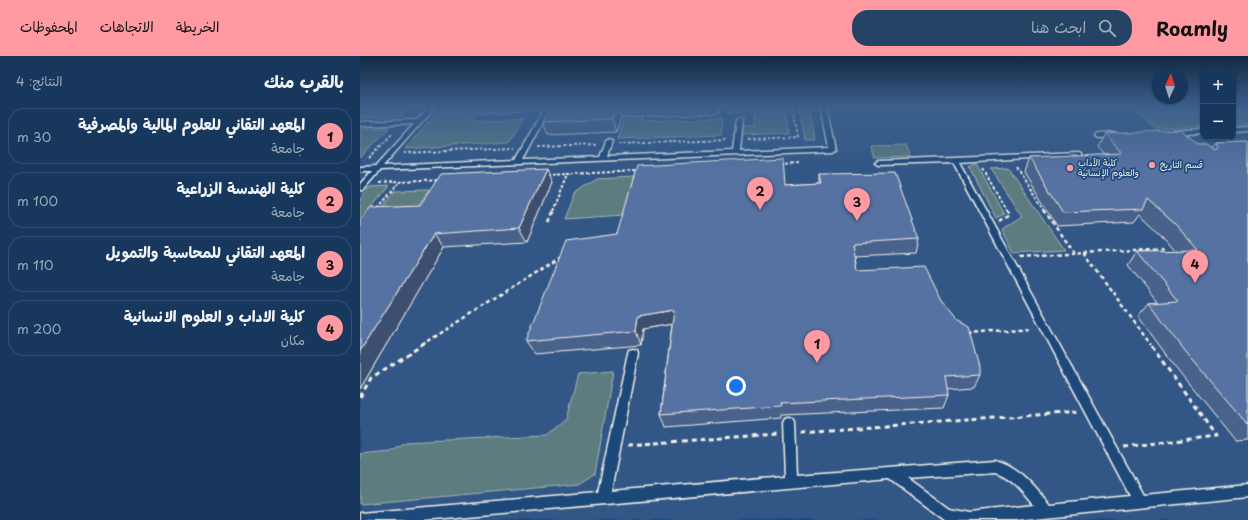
<!DOCTYPE html>
<html lang="ar">
<meta charset="utf-8">
<style>
body{margin:0;font-family:"Playpen Sans","Playpen Sans Arabic",sans-serif;background:#244365;color:#f1f3f6;direction:rtl}
.controls{position:absolute;right:12px;top:12px;display:grid;overflow:hidden;border-radius:8px;box-shadow:0 1px 3px #0004}
.controls button{width:36px;height:36px;display:grid;place-items:center;padding:0;border:0;border-bottom:1px solid #365272;background:#17385c;color:#f1f3f6;font:20px sans-serif}
.compass{position:absolute;left:792px;top:12px;width:36px;height:36px;border-radius:50%;background:#17385c;box-shadow:0 1px 3px #0004;rotate:4deg}
.you{position:absolute;left:376px;top:330px;width:14px;height:14px;margin:-10px;border:3px solid #fff;border-radius:50%;background:#1a73e8;box-shadow:0 0 0 6px #1a73e833}
.badge{display:grid;place-items:center;width:26px;height:26px;border-radius:50%;background:#ff9aa2;color:#111;font-size:13px;font-weight:700}
.pin{position:absolute;translate:-50% -33px;filter:drop-shadow(0 1px 2px #0008)}
.pin::after{content:'';position:absolute;top:21px;width:14px;height:12px;background:inherit;clip-path:polygon(0 0,100% 0,50% 100%)}
.list{margin:0;padding:0;list-style:none}
h2{display:flex;justify-content:space-between;align-items:center;height:52px;margin:0;padding:0 16px;font-size:17px}
h2 small{font-size:13px;font-weight:400;color:#9eacbb}
.list li{display:grid;grid-template-columns:26px 1fr auto;gap:12px;align-items:center;box-sizing:border-box;height:56px;margin:0 8px 8px;padding:0 8px;border:1px solid #365272;border-radius:16px}
.list b{display:block;font-size:15px;white-space:nowrap}
.list p{margin:0;font-size:13px;white-space:nowrap;color:#9eacbb}
.list em{font-size:13px;font-style:normal;color:#9eacbb}
.icon{flex:none;width:22px;height:22px;fill:none;stroke:currentColor;stroke-width:2;stroke-linecap:round;stroke-linejoin:round}
.map{position:relative;flex:none;width:888px;height:464px;overflow:hidden;direction:ltr}
header{display:flex;align-items:center;gap:24px;box-sizing:border-box;height:56px;padding:0 20px;background:#ff9aa2;color:#111}
header strong{font-size:19px}
nav{display:flex;gap:22px;margin-inline-start:auto;font-size:14px}
.search{width:280px;height:36px;background:#244365;display:flex;align-items:center;gap:10px;box-sizing:border-box;padding:0 14px;border-radius:16px;color:#9eacbb;font-size:15px}
main{display:flex}
aside{flex:1;background:#17385c}
.map>svg:first-child{display:block}
.built{fill:#305686}
.green{fill:#5b7b7f;stroke:#a8b6b4}
.lines{fill:none;stroke-linecap:round;stroke-linejoin:round}
.lane-casing{stroke:#f4f1e8;stroke-width:3}
.path-far2{stroke:#f4f1e8;stroke-width:2;stroke-dasharray:3 2;stroke-linecap:butt}
.path-far1{stroke:#f4f1e8;stroke-width:2.5;stroke-dasharray:4 3;stroke-linecap:butt}
.path{stroke:#f4f1e8;stroke-width:3;stroke-dasharray:5 4;stroke-linecap:butt}
.lane{fill:#1f4a7a;fill-rule:evenodd}
.wall{fill:#4a628b;stroke:#f4f1e8}
.shaded-wall{fill:#3c5071;stroke:#f4f1e8}
.building{fill:#5672a2;stroke:#f4f1e8}
.poi-dot{fill:#ff9aa2;stroke:#1f4a7a;stroke-width:1.5}
.labels{text-anchor:middle;stroke-width:3.5;stroke-linejoin:round;paint-order:stroke}
.far-poi-label{font-size:9px;fill:#f4f1e8;stroke:#1f4a7a;text-anchor:start}
</style>
<header>
<strong>Roamly</strong>
<div class="search"><svg class="icon" aria-label="search" viewBox="0 0 24 24"><circle cx="10" cy="10" r="6"/><path d="M15 15l6 6"/></svg>ابحث هنا</div>
<nav><a>الخريطة</a><a>الاتجاهات</a><a>المحفوظات</a></nav>
</header>
<main>
<div class="map">
<svg width="888" height="464" viewBox="0 0 888 464">
<rect width="100%" height="100%" fill="#1f4a7a"/>
<filter id="ink" filterUnits="userSpaceOnUse"><feTurbulence type="fractalNoise" baseFrequency=".025" numOctaves="2"/><feDisplacementMap in="SourceGraphic" scale="8" xChannelSelector="R" yChannelSelector="G"/><feConvolveMatrix kernelMatrix="1 2 1 2 8 2 1 2 1" color-interpolation-filters="sRGB"/></filter>
<g filter="url(#ink)">
<!-- built -->
<polygon class="built" points="0,51 843,51 843,81 873,81 873,51 888,51 888,464 0,464"/>
<!-- green -->
<g class="green">
<polygon points="0,51 51,51 42,61 0,62"/>
<polygon points="81,51 122,51 112,65 163,62 149,86 45,93"/>
<polygon points="367,51 427,51 429,77 382,79 382,72 395,72 395,57 367,58"/>
<polygon points="439,51 449,51 455,84 445,84"/>
<polygon points="770,51 843,51 843,70 795,73"/>
<polygon points="873,51 888,61 888,68 873,69"/>
<polygon points="265,59 283,59 282,65 362,62 361,79 257,83"/>
<polygon points="29,72 0,102 0,73"/>
<polygon points="546,89 551,101 515,102 511,90"/>
<polygon points="617,108 644,158 636,162 610,111"/>
<polygon points="648,112 704,194 654,197 642,173 662,160 631,113"/>
<polygon points="274,121 264,159 204,163 214,138 237,123"/>
<polygon points="29,130 2,163 0,163 0,143 10,131"/>
<polygon points="69,134 52,158 16,160 35,135"/>
<polygon points="253,315 235,418 219,428 0,448 0,398 30,395 45,386 187,379 206,363 218,318"/>
</g>
<g class="lines">
<defs>
<g id="lane">
<polygon points="69,51 75,51 23,110 156,104 184,54 187,52 190,54 163,104 240,101 246,85 249,83 252,85 247,100 372,95 376,65 379,63 382,65 379,95 469,91 461,51 467,51 476,93 473,95 20,114 3,134 0,134 0,128 12,115 0,115 0,111 16,110 54,68 0,70 0,66 57,64"/>
<polygon points="878,51 885,51 888,53 888,57"/>
<polygon points="888,71 888,75 873,76 873,72"/>
<polygon points="843,73 843,77 812,79 809,77 812,75"/>
<polygon points="754,77 756,78 756,80 737,82 734,80 737,78"/>
<path d="M719,97l2,1v2l-121,7 183,332 105,-10v12l-233,23h-70l-55,-41 -467,41h-63v-7l238,-21 30,-139 1,-3 4,-1 4,1 1,3 -27,138 174,-15 -2,-53 2,-4 4,-1 4,1 2,4 2,52 198,-15c25,8 38,25 54,44l81,-8 -176,-333 -76,2 -3,-2 3,-2zM635,416c17,5 28,20 39,33l-65,7 -20,-4 -41,-30z"/>
</g>
</defs>
<!-- lane casing -->
<use href="#lane" class="lane-casing"/>
<!-- path-far2 -->
<g class="path-far2">
<polyline points="388,83 438,81 433,51"/>
<polyline points="258,88 367,84"/>
<polyline points="178,91 237,89"/>
<polyline points="44,97 155,92"/>
<polyline points="9,102 33,77"/>
<polyline points="420,108 440,107"/>
<polyline points="656,111 685,155"/>
<polyline points="623,113 647,155"/>
<polyline points="187,119 277,115"/>
<polyline points="19,127 80,124"/>
<polyline points="18,152 39,127"/>
<polyline points="193,155 208,118"/>
</g>
<!-- path-far1 -->
<g class="path-far1">
<polyline points="684,154 714,198"/>
<polyline points="639,165 649,158 647,154"/>
<polyline points="189,166 194,154"/>
<polyline points="724,197 791,289"/>
<polyline points="661,201 804,192"/>
<polyline points="609,277 672,272"/>
<polyline points="62,289 201,201"/>
</g>
<!-- path -->
<g class="path">
<polyline points="0,341 11,322 64,288"/>
<polyline points="442,376 718,356"/>
<polyline points="268,389 417,378"/>
<polyline points="764,391 856,380 790,288"/>
</g>
<!-- lane -->
<use href="#lane" class="lane"/>
</g>
<!-- wall -->
<g class="wall">
<polygon points="117,51 360,51 359,58 261,62 256,76 188,79 183,66 190,53 186,51 182,54 120,57"/>
<polygon points="744,78 838,88 852,92 856,87 888,86 888,384 875,385 813,308 778,260 789,247 797,246 768,209 777,195 816,195 805,182 780,158 774,166 697,170 664,116 669,102 744,99 737,91"/>
<polygon points="459,118 559,183 556,197 495,200 497,214 581,245 620,319 614,331 588,333 589,339 584,352 421,359 421,362 306,371 301,358 312,268 283,273 281,289 175,298 166,285 257,178 425,129 459,127"/>
<polygon points="192,126 167,186 84,191 0,333 60,149"/>
</g>
<!-- shaded-wall -->
<g class="shaded-wall">
<polygon points="181,51 186,51 182,54"/>
<polygon points="257,51 258,51 261,62 256,76 252,63"/>
<polygon points="358,51 360,51 359,58"/>
<polygon points="186,113 192,126 167,186 159,172"/>
<polygon points="74,178 84,191 0,333 0,295"/>
<polygon points="314,254 318,267 283,273 281,289 276,275 278,260"/>
</g>
<!-- building -->
<g class="building">
<polygon points="191,51 257,51 252,63 183,66"/>
<polygon points="821,74 838,88 846,88 855,94 858,92 856,87 888,86 888,369 825,295 789,247 818,245 777,195 838,194 815,168 788,144 783,153 703,156 669,102 762,98 744,78"/>
<polygon points="423,102 425,129 461,127 459,118 535,117 559,183 492,187 497,214 564,211 581,245 597,265 609,271 620,311 620,319 586,321 589,339 420,347 421,350 301,358 314,254 278,260 276,275 166,285 206,185 257,178 277,110"/>
<polygon points="186,113 159,172 74,178 0,295 0,164 11,151 60,149 81,118"/>
</g>
</g>
<!-- sky -->
<linearGradient id="sky" x2="0" y2="1"><stop stop-color="#112943"/><stop offset="0.44" stop-color="#3c608d"/><stop offset="1" stop-color="#3c608d" stop-opacity="0"/></linearGradient>
<rect width="888" height="116" fill="url(#sky)"/>
<!-- markers -->
<g class="poi-dot">
<circle cx="792" cy="109" r="4"/>
<circle cx="710" cy="112" r="4"/>
</g>
<g class="labels">
<!-- far-poi labels -->
<g class="far-poi-label">
<text x="718" y="110">كلية الآداب<tspan x="718" dy="10">والعلوم الإنسانية</tspan></text>
<text x="800" y="112">قسم التاريخ</text>
</g>
</g>
</svg>
<div class="controls">
<button>+</button>
<button>−</button>
</div>
<svg class="compass" viewBox="-18 -18 36 36"><path d="M0-13l5 13h-10z" fill="#e53935"/><path d="M0 13l5-13h-10z" fill="#9eacbb"/></svg>
<div class="you"></div>
<div class="pin badge" style="left:457px;top:307px">1</div>
<div class="pin badge" style="left:400px;top:154px">2</div>
<div class="pin badge" style="left:497px;top:165px">3</div>
<div class="pin badge" style="left:835px;top:227px">4</div>
</div>
<aside>
<h2>بالقرب منك<small>النتائج: 4</small></h2>
<ul class="list">
<li><span class="badge">1</span><div><b>المعهد التقاني للعلوم المالية والمصرفية</b><p>جامعة</p></div><em>30 m</em></li>
<li><span class="badge">2</span><div><b>كلية الهندسة الزراعية</b><p>جامعة</p></div><em>100 m</em></li>
<li><span class="badge">3</span><div><b>المعهد التقاني للمحاسبة والتمويل</b><p>جامعة</p></div><em>110 m</em></li>
<li><span class="badge">4</span><div><b>كلية الاداب و العلوم الانسانية</b><p>مكان</p></div><em>200 m</em></li>
</ul>
</aside>
</main>
